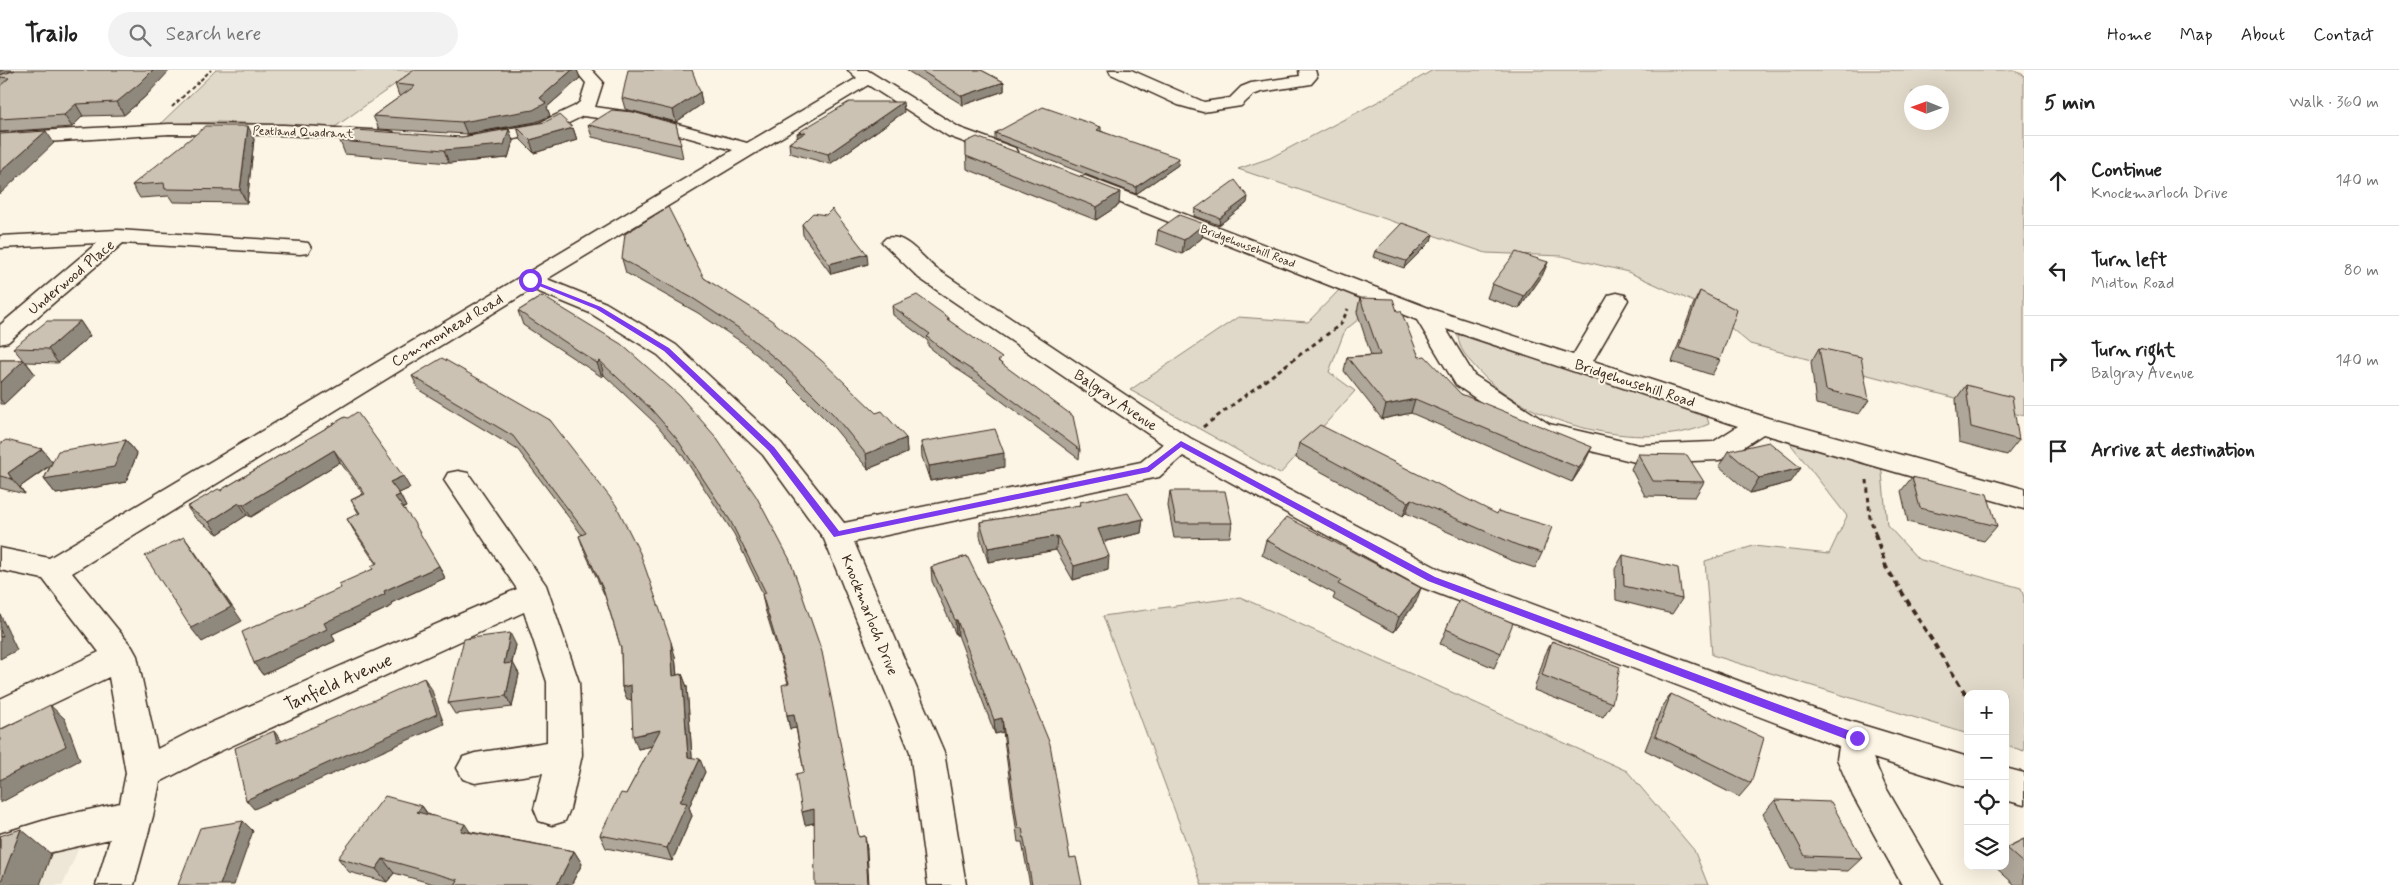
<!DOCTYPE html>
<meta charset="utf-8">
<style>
body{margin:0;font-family:Mynerve,sans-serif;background:#f2f2f2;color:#222}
.controls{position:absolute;right:15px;bottom:15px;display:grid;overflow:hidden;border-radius:10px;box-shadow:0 5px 20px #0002}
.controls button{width:45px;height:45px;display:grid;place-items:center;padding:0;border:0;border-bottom:1px solid #e0e0e0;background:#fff;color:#222;font:25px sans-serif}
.compass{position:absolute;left:1904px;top:15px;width:45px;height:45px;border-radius:50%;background:#fff;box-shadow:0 5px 20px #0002;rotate:271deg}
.stop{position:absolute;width:15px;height:15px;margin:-11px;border:4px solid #7c3aed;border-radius:50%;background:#fff}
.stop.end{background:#7c3aed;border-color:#fff;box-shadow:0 1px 5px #0008}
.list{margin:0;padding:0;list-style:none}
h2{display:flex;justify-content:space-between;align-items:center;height:65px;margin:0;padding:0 20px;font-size:21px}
h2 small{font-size:16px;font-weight:400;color:#767676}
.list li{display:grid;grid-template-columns:32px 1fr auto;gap:15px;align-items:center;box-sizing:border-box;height:90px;padding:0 20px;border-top:1px solid #e0e0e0}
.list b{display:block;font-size:19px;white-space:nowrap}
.list p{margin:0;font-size:16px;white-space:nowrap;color:#767676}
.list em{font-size:16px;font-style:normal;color:#767676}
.icon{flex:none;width:28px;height:28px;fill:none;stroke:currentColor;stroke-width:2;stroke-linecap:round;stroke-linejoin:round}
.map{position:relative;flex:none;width:2024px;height:815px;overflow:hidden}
header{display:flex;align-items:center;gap:30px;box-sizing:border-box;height:70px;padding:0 25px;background:#fff;border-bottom:1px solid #e0e0e0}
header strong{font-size:24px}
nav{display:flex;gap:28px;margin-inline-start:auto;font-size:18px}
.search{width:350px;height:45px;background:#f2f2f2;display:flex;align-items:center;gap:12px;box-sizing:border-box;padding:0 18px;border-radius:28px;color:#767676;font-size:19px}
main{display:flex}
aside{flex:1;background:#fff}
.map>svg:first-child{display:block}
.built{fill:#eee6d6}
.green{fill:#e0d8c8;stroke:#8e8173;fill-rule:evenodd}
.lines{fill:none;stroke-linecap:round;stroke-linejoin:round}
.minor-casing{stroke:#3b2a1e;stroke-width:3}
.path-far2{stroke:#3b2a1e;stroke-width:2;stroke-dasharray:4 2.5;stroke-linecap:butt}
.path-far1{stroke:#3b2a1e;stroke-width:3;stroke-dasharray:4.5 4;stroke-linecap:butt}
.path{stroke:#3b2a1e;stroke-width:4;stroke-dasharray:6 4.5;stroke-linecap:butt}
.minor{fill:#fcf5e5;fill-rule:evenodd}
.wall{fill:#afa79a;stroke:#3b2a1e}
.shaded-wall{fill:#8f887d;stroke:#3b2a1e}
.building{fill:#ccc2b3;stroke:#3b2a1e}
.route{fill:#7c3aed}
.labels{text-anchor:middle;stroke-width:4;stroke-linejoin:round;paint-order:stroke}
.far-street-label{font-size:12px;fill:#3b2a1e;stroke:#fcf5e5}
.street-label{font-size:15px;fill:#3b2a1e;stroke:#fcf5e5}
.near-street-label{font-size:18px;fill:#3b2a1e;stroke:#fcf5e5}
</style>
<header>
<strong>Trailo</strong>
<div class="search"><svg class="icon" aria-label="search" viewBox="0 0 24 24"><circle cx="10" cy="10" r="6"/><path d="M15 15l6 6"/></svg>Search here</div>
<nav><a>Home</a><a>Map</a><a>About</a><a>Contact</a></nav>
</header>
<main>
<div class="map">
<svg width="2024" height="815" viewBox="0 0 2024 815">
<rect width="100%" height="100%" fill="#fcf5e5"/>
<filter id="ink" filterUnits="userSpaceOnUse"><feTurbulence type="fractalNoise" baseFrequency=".02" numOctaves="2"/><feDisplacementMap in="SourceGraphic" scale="10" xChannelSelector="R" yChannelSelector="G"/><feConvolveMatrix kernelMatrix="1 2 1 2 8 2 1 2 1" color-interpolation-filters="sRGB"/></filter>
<g filter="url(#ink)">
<!-- built -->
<polygon class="built" points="94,742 63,815 0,815"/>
<!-- green -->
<g class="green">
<polygon points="216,0 415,0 335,57 219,52 160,54"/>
<path d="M1433,0h579l12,5v341l-274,-72 -43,-36 -79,-36 -66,-16 -76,-3 -248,-84 32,-11 113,-59zM1912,22h30v30h-30z"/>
<polygon points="1343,216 1381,232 1345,260 1329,302 1355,321 1280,404 1130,320 1238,247 1308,252"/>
<path d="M1466,264l235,78 6,5 2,7c-68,30 -185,0 -233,-56 -8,-9 -18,-20 -18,-33z"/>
<polygon points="1785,367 1881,392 1887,455 1918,489 2021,518 2024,527 2024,681 2005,675 2005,624 1968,624 1968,664 1712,585 1705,491 1753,476 1829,484 1847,446"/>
<polygon points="1240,527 1627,701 1694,780 1708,815 1202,815 1103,546"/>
</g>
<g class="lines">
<defs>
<g id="minor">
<path d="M575,0h17l11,12 -8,25 42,6 110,30 110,-65 -9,-8h19l93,58 55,20 2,4 -2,4 -7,2 -60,-22 -80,-51 -321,194 59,24 70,42 105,98 63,80 297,-61 22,-18 -244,-166 -37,-36 4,-4c19,-5 35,18 49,30l255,170 253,133 393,146 132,40v31l-95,-30 12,28 57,99h-40l-49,-89 -16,-37 2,-12 -418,-160 -238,-131 -24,21 -10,2 -295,63 90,210 22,133h-38l-18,-133 -86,-213 -61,-84 -105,-100 -68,-42 -58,-24 -460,284 60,74 5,9 20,93 35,-18 325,-142 -73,-109 4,-7 10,-2 10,2 78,112 33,97 3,73 -12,54 -5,12 -13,4 -13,-4 -5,-12 9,-36 -68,10 -12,-4 -6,-11 6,-11 12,-4 72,-11v-60l-23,-70 -308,141 -56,29 -7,34 -19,69h-38l14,-46 -58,13 -52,16v-34l52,-16 68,-15 6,-30 -17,-96 -109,52v-30l99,-47 -56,-73 -43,-9v-22l49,10 684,-408 -97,-27 -53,-7 -35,17 -73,13 -7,-2 -2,-4 2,-4 7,-2 62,-10 38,-18 5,-4 6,-19z"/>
<polygon points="1109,0 1131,0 1204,32 1230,28 1241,17 1251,13 1300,6 1299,0 1315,0 1317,7 1311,14 1261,22 1253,25 1241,36 1203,42 1178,35 1111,4"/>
<polygon points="169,54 284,55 387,61 393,62 396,66 393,70 387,71 284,65 169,64 0,75 0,63"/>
<path d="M1085,106l349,134 139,45 36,-60 8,-2 8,2 3,5 -35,61 175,57 256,71v20l-261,-75 -35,23 -9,3 -80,3 -108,-27 -75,-51 -39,-65 -339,-134 -3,-4 3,-4zM1446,259l292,97 -25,16 -74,3 -90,-21 -75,-49z"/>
<polygon points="118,160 300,172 308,173 311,178 308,183 300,184 123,173 8,272 0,274 0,255 97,173 0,178 0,166"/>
<polygon points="2005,698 2024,703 2024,735 2005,730"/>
</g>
</defs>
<!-- minor casing -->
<use href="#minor" class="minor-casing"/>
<!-- path-far2 -->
<polyline class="path-far2" points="172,37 211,0"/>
<!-- path-far1 -->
<g class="path-far1">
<polyline points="1203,357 1341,254 1348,239"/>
<polyline points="1867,410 1870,448 1876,465"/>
</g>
<!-- path -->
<polyline class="path" points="1875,464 1886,497 1968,628"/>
<!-- minor -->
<use href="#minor" class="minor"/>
</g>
<!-- wall -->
<g class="wall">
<polygon points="0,0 146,26 124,45 83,46 72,57 0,62 0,16 1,15 0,13"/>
<polygon points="414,0 577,0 580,8 547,37 550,46 536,52 467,64 379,59 373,46 401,26 399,26 395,14"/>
<polygon points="906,0 981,0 1004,12 1004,21 963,35"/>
<polygon points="700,22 702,34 676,52 625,39 622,28"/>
<polygon points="904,42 830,94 790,83 789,73 798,67"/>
<polygon points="676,54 683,88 592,67 588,55"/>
<polygon points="517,57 573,58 577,70 534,83 521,70"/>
<polygon points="1101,57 1101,61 1178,95 1136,124 995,69 995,63"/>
<polygon points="509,59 513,71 508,88 449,93 345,84 340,71 462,67"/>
<polygon points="254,69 247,133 173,132 169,126 140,128 132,115"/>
<polygon points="966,72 1119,135 1096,150 967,99"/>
<polygon points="1247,133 1219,155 1194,146 1195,139"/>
<polygon points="802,154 868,194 831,204 803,165"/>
<polygon points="1158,160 1202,168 1182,184 1156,174"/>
<polygon points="1431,171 1404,198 1373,187 1375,181"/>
<polygon points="622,189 704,208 876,343 906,368 907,383 868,399 835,359 784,308 743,273 698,243 626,203"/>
<polygon points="1548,192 1542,206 1519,239 1487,228 1492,214"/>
<polygon points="1700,221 1720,290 1712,305 1672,292 1693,235"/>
<polygon points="542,226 715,366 859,767 865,766 867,780 814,753 805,755 804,702 796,658 790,659 787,645 788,613 765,539 762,524 763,524 734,464 681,383 656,354 604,305 602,307 523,255 518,241"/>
<polygon points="1360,228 1397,241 1419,287 1461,324 1585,392 1572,412 1411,343 1382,349 1344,301 1347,287 1371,285 1357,242"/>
<polygon points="892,236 949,248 949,251 1002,294 1080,380 1079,389 975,311 954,297 928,276 928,271 893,245"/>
<polygon points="80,251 90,266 58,293 26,292 35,304 4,334 0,334 0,290 23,290 13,278"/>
<polygon points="1819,278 1869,330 1859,344 1816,334 1811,292"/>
<polygon points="412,306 550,350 675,586 677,605 682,604 687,617 692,687 705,702 689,737 692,746 672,791 606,778 600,765 626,724 652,676 638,679 632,630 627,630 622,617 621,578 605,526 584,480 579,466 582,465 518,380 419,320"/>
<polygon points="1966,315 2019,370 2007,385 1959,372 1956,329"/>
<polygon points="345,347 410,418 399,423 406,437 403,438 439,496 445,508 391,533 392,536 332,564 335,571 263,605 254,593 341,518 373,499 376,494 354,461 347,449 359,444 351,430 363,424 340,392 251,447 247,445 218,464 196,449 187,437 221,420"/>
<polygon points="126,370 137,384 126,412 56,424 44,409 50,396 20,417 25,424 0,418 0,374 42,379 52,392"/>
<polygon points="921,372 1004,397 930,411 922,387"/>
<polygon points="1299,373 1542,483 1535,498 1510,490 1406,443 1403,446 1296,388"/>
<polygon points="1728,381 1791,412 1750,423 1719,396"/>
<polygon points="1638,384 1704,412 1695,427 1645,426 1631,399"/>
<polygon points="1912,407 1997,456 1984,471 1908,452 1901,421"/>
<polygon points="1170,421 1232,453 1230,467 1174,468 1168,436"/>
<polygon points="1080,432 1143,449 1141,463 1103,472 1108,500 1073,510 1056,480 988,492 980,466 980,452 1080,435"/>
<polygon points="1266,470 1416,532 1394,562 1333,529 1335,524 1262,485"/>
<polygon points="1623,485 1682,529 1672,544 1616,530 1615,499"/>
<polygon points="967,486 1070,788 1082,815 1030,815 1022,772 1018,772 1003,662 995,664 958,565 956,565 932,511 931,497"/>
<polygon points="1459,530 1501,583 1494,598 1440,574"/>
<polygon points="1552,571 1612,633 1603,647 1534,620 1545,585"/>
<polygon points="516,575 512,593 513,593 519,604 512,637 455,644 448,633"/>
<polygon points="1671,624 1751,713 1739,727 1645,680 1661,639"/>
<polygon points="1775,730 1862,788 1848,801 1791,799 1763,744"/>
<polygon points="422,736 428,744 471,762 574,781 582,794 571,815 437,815 394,803 387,812 349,802 338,788"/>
<polygon points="2024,769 2024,815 2015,815 1994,796 2005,796 2005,778"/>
</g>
<!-- shaded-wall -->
<g class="shaded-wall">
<polygon points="0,0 15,0 0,5"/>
<polygon points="153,0 170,0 146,26 124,45 117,32"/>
<polygon points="572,0 577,0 580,8 547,37 550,46 536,52 467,64 462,52 540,28"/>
<polygon points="1004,12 1004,21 963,35 962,26"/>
<polygon points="700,22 702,34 676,52 673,40"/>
<polygon points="903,32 904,42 830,94 828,84"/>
<polygon points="76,34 83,46 72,57 64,45"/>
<polygon points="248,56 254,69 247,133 240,120"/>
<polygon points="573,58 577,70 534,83 530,70"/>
<polygon points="509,59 513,71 508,88 449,93 444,80"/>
<polygon points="46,61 54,73 0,124 0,102"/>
<polygon points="806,62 798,74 797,63"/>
<polygon points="1179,88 1178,95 1136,124 1136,117"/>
<polygon points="1120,122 1119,135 1096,150 1097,137"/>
<polygon points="1248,127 1247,133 1219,155 1220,148"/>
<polygon points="1204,154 1202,168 1182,184 1184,170"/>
<polygon points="1433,164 1431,171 1404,198 1406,191"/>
<polygon points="867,184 868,194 831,204 829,194"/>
<polygon points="1548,192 1542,206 1519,239 1524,226"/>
<polygon points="80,251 90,266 58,293 48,279"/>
<polygon points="24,290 35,304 4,334 0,329 0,313"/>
<polygon points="600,291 604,305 602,307 597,293"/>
<polygon points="1415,329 1411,343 1382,349 1386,335"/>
<polygon points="906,368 907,383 868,399 866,384"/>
<polygon points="126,370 137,384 126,412 56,424 44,409"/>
<polygon points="1592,377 1585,392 1572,412 1579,398"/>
<polygon points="42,379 53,393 20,417 25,424 12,409 8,403"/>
<polygon points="334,380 340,392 251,447 243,435"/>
<polygon points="1004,383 1004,397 930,411 929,396"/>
<polygon points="1801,398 1791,412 1750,423 1759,408"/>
<polygon points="403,406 410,418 397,424 390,412"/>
<polygon points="400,425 406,437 401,439 395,427"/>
<polygon points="1411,429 1406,443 1403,446 1408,432"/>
<polygon points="239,433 247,445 218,464 209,452"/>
<polygon points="1143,449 1141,463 1097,473 1098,459"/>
<polygon points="1057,466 1056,480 988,492 988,478"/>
<polygon points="184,467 195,482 242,551 202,572 191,558"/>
<polygon points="1109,486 1108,500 1073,510 1074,496"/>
<polygon points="439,496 445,508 391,533 392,536 332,564 335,571 263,605 254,593 324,553 384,521"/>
<polygon points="1421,518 1416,532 1394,562 1399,547"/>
<polygon points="0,544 17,580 0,589"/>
<polygon points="955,550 957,550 958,565 956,565"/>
<polygon points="510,563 516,575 509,605 504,594"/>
<polygon points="671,572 675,586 678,619 673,606"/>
<polygon points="513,593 519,604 512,637 506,626"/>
<polygon points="682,604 687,617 693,700 688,687"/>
<polygon points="424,608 431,618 444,654 254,739 246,730"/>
<polygon points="631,615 637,629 627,630 622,617"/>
<polygon points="50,635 65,649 80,690 0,733 0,710"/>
<polygon points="794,644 797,658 790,659 787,645"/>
<polygon points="1002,648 1003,662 995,664 994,650"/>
<polygon points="660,660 666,673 638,679 633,666"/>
<polygon points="274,661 282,671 277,673"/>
<polygon points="700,689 705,702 689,737 692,746 672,791 667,778 680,732"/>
<polygon points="422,736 431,750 417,742"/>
<polygon points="814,739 817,752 805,755 802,742"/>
<polygon points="243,751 253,761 234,815 220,815"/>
<polygon points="465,754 474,768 461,761"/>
<polygon points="21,759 51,784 40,815 0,815 0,812"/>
<polygon points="865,766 867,780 869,815 868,815"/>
<polygon points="574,781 582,794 571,815 557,815"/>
<polygon points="383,789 394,803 387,812 376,799"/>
</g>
<!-- building -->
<g class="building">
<polygon points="16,0 153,0 139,14 117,32 76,34 64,45 0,49 0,16 9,8 0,7 0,5"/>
<polygon points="414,0 572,0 540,28 546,33 533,40 462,52 373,46 415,16 395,14"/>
<polygon points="628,0 692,0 700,22 673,40 622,28"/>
<polygon points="920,0 981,0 1004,12 962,26"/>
<polygon points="849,32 903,32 828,84 789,73 806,62 797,63"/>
<polygon points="1043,37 1101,57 1097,60 1179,88 1136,117 995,63"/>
<polygon points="612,40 633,42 676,54 681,75 588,55"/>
<polygon points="559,45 573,58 530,70 517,57 545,52"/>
<polygon points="206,56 248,56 240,120 165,119 164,113 132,115"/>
<polygon points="509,59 504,75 444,80 340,71 355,60 462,67"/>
<polygon points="46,61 0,102 0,64"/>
<polygon points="977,67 1120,122 1097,137 966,86 966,72"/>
<polygon points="1235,110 1248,127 1220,148 1195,139"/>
<polygon points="668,137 704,208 771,250 821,290 876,343 882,341 906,368 866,384 833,344 808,319 782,294 740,259 694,229 622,189 625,164"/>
<polygon points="832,139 867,184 829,194 802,154 813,143 826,145"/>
<polygon points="1179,145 1204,154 1184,170 1158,160"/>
<polygon points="1402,153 1433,164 1406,191 1375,181"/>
<polygon points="1516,182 1548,192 1524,226 1492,214"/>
<polygon points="1700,221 1737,240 1720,290 1679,278"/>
<polygon points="917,225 949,248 947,249 1002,288 998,291 1073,346 1080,380 975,302 953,288 927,267 930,264 892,236"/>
<polygon points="542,226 621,274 679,325 715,366 756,426 790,490 822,582 859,767 865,766 868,815 815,815 814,739 802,742 796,704 804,702 794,644 787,645 782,615 789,613 762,524 766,523 730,450 677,369 652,340 600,291 597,293 518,241"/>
<polygon points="1360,228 1393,229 1397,241 1401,241 1419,287 1425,286 1461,324 1592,377 1579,398 1415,329 1386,335 1347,287 1380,285"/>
<polygon points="47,251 80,251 48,279 13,278"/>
<polygon points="1819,278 1861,287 1869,330 1826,320"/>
<polygon points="442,288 550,350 616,435 640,483 671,572 673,606 682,604 688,687 700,689 680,732 687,733 667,778 600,765 621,723 626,724 660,660 633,666 631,615 622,617 621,578 603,519 579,466 586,463 513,366 412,306"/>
<polygon points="0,290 24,290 0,313"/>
<polygon points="1966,315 2012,327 2019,370 1971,357"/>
<polygon points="357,342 403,406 390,412 400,425 395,427 413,451 439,496 384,521 385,524 324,553 327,559 254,593 242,562 341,518 339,514 373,499 371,496 377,493 347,449 360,443 351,430 365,424 334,380 243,435 239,433 209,452 187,437 218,419 222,421 221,420 345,347 348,348"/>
<polygon points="1320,355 1497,444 1498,441 1552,457 1542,483 1517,475 1411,429 1408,432 1299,373"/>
<polygon points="995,359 1004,383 929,396 921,372"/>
<polygon points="6,370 42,379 8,403 12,409 0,406 0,374"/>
<polygon points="126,370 114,397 44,409 58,381"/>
<polygon points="1769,372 1801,398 1759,408 1728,381"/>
<polygon points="1638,384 1687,385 1704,412 1653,411"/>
<polygon points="1912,407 1987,424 1997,456 1920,438"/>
<polygon points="1170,421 1225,421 1232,453 1176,453"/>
<polygon points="1128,422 1143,449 1098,459 1109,486 1074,496 1057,466 988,478 980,452 1081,435 1080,432"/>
<polygon points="1287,447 1421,518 1399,547 1338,514 1341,510 1266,470"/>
<polygon points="184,467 231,537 191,558 145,486"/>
<polygon points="1623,485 1678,498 1682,529 1624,516"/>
<polygon points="967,486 1003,559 1050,674 1070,788 1076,787 1082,815 1032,815 1022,758 1018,758 1002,648 994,650 957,550 955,550 931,497"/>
<polygon points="1459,530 1513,553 1501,583 1446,559"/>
<polygon points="0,560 3,566 0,567"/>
<polygon points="510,563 504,594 513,593 506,626 448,633 464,569"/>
<polygon points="1552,571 1620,597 1612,633 1542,605"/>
<polygon points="424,608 437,644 246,730 235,678 274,661 277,673"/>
<polygon points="1671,624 1764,668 1751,713 1655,666"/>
<polygon points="50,635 66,676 0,710 0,660"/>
<polygon points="385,726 422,736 417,742 465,754 461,761 574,781 557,815 455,815 458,810 383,789 376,799 338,788"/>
<polygon points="1775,730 1831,732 1862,788 1805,786"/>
<polygon points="243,751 220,815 178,815 200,758"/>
<polygon points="21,759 2,809 0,812 0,766"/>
<polygon points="2024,769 2024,794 2006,778"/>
</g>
</g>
<!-- route -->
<polygon class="route" points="527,208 601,237 669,278 774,377 839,461 1147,397 1181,371 1435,507 1861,665 1862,668 1857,673 1854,672 1428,511 1181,377 1149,402 834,467 769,381 664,281 596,239 527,211"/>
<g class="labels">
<!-- far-street labels -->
<g class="far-street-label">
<text transform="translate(303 62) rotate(2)" y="4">Peatland Quadrant</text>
<text transform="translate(1248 176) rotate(21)" y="4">Bridgehousehill Road</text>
</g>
<!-- street labels -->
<g class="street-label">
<text transform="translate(71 207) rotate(-40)" y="5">Underwood Place</text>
<text transform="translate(447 260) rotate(-31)" y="5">Commonhead Road</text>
<text transform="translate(1635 313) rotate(18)" y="5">Bridgehousehill Road</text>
<text transform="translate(1116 330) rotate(34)" y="5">Balgray Avenue</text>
<text transform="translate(870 545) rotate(68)" y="5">Knockmarloch Drive</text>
</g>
<!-- near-street labels -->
<g class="near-street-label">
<text transform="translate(338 612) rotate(-24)" y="6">Tanfield Avenue</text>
</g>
</g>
</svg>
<div class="controls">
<button>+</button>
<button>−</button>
<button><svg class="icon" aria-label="locate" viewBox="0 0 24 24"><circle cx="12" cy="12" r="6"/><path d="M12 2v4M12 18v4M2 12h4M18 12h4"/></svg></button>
<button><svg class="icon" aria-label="layers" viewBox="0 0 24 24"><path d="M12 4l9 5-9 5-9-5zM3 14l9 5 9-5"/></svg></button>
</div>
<svg class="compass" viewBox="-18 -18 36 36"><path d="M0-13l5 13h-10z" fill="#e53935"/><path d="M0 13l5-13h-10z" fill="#767676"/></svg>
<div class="stop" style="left:530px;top:210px"></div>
<div class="stop end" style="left:1857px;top:668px"></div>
</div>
<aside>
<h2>5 min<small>Walk · 360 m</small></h2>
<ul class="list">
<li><svg class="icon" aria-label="ahead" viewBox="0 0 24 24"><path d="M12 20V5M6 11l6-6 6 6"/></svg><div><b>Continue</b><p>Knockmarloch Drive</p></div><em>140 m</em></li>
<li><svg class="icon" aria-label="left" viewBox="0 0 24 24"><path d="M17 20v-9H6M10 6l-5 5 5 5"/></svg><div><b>Turn left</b><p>Midton Road</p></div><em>80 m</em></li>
<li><svg class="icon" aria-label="right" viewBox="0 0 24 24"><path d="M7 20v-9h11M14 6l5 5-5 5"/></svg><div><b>Turn right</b><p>Balgray Avenue</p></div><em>140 m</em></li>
<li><svg class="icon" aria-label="arrive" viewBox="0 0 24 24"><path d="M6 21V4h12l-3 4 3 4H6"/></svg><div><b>Arrive at destination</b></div></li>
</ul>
</aside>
</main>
